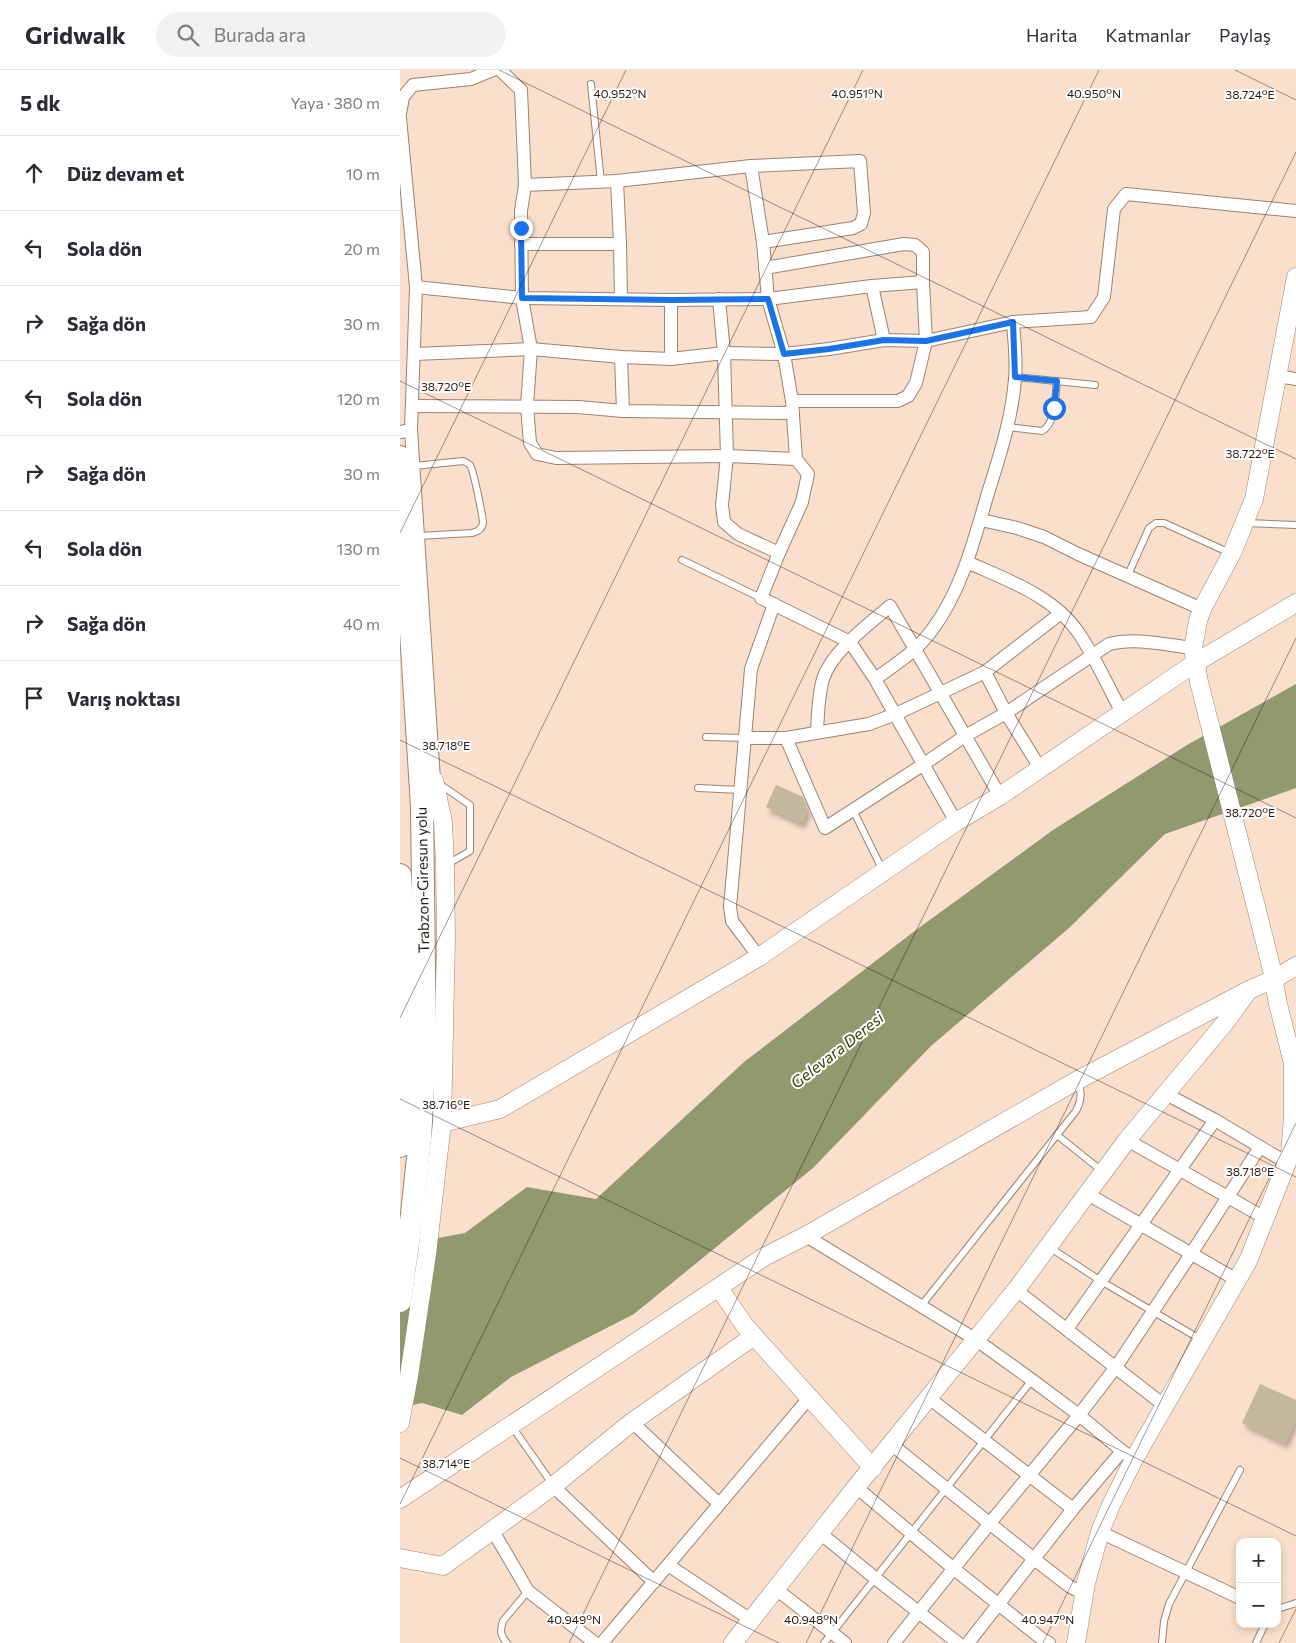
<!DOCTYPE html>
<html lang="tr">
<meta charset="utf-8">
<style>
body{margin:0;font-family:Commissioner,sans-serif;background:#f2f2f3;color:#2b2b33}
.controls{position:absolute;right:15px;bottom:15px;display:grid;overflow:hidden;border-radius:10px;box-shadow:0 2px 8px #0003}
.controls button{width:45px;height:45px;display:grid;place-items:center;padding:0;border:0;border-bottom:1px solid #e1e1e2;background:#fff;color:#2b2b33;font:25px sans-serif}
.stop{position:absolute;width:15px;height:15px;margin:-11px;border:4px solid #1a73e8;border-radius:50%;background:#fff}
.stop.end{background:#1a73e8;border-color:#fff;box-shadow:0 1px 5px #0008}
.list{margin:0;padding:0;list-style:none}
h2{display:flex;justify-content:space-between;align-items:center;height:65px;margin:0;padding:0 20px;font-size:21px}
h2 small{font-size:16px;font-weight:400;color:#7c7c81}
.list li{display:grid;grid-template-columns:32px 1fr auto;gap:15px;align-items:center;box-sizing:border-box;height:75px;padding:0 20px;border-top:1px solid #e1e1e2}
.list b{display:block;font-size:19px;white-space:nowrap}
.list em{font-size:16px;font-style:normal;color:#7c7c81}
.icon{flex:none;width:28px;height:28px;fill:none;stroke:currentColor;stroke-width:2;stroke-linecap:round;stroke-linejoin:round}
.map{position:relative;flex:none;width:896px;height:1573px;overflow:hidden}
header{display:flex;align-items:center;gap:30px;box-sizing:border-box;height:70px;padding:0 25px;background:#fff;border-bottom:1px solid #e1e1e2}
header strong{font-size:24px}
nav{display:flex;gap:28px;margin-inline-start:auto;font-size:18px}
.search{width:350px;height:45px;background:#f2f2f3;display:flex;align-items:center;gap:12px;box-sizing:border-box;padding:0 18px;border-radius:28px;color:#7c7c81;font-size:19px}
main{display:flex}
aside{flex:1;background:#fff}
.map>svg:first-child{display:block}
.water{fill:#91996e}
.building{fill:#c3b89c;filter:url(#shadow)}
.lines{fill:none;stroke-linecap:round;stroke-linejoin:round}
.lane-casing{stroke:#9a8370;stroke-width:8}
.street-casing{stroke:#9a8370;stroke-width:14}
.secondary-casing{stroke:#9a8370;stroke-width:19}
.highway-casing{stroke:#9a8370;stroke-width:24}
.lane{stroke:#fff;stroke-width:6}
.street{stroke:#fff;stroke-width:12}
.secondary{stroke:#fff;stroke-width:18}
.highway{stroke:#fff;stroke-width:22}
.route{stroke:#1a73e8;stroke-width:6}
.ticks{fill:none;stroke:#261d16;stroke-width:1;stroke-opacity:0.45}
.labels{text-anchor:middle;stroke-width:4;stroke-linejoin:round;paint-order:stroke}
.street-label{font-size:15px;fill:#261d16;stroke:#fff}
.water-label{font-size:16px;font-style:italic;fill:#38400b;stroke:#fff}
.ticks-label{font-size:12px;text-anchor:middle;fill:#261d16;stroke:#fff;stroke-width:4;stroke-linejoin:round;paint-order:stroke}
</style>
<header>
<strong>Gridwalk</strong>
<div class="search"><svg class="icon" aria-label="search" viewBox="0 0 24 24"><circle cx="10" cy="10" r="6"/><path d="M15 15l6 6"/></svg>Burada ara</div>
<nav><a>Harita</a><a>Katmanlar</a><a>Paylaş</a></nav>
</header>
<main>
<aside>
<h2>5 dk<small>Yaya · 380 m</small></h2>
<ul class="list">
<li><svg class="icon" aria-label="ahead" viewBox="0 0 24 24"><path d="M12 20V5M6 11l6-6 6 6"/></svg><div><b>Düz devam et</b></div><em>10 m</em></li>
<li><svg class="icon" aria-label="left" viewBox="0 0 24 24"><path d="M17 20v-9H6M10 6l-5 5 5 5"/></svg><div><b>Sola dön</b></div><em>20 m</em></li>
<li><svg class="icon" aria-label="right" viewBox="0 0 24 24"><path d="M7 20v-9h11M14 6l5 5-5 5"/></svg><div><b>Sağa dön</b></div><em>30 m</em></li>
<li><svg class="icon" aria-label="left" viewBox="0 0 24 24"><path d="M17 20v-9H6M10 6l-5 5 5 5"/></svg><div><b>Sola dön</b></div><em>120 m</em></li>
<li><svg class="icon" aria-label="right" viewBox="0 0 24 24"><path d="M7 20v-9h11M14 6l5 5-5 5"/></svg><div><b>Sağa dön</b></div><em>30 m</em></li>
<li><svg class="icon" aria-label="left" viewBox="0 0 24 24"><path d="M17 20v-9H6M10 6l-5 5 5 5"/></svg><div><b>Sola dön</b></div><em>130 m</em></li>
<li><svg class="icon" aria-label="right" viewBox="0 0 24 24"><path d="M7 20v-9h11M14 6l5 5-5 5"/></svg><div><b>Sağa dön</b></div><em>40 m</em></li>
<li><svg class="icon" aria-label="arrive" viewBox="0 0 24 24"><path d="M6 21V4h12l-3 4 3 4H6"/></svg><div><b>Varış noktası</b></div></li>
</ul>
</aside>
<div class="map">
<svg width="896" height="1573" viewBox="0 0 896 1573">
<defs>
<filter id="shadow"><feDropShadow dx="3" dy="5.5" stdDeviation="2.5" flood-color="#0004"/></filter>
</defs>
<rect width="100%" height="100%" fill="#fae0cc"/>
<!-- water -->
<polygon class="water" points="896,614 896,718 765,764 669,858 531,976 413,1098 234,1244 111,1307 62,1345 22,1333 0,1338 0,1175 65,1163 127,1117 196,1129 344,992 512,863 653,760 787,675"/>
<!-- building -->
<g class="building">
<polygon points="376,715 403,727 408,740 402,753 366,737"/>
<polygon points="860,1314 896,1330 896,1349 885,1373 842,1353"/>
</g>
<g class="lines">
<defs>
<g id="lane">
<polyline points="191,14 201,112"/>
<polyline points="615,307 695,315"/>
<path d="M608,357l34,4c14,-7 13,-35 15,-50"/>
<path d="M14,396l49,-5c3,1 5,2 7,4 3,3 13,52 13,58 -1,6 -6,9 -11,10l-54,3"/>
<polyline points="846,453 896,455"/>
<polyline points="282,490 361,528"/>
<polyline points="728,505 749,458 756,453 764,453 830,483"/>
<polyline points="306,667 345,668"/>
<polyline points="38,713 70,735 70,781 46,795"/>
<polyline points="298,718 340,720"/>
<polyline points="453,740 483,801"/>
<polyline points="657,1065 702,1101"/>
<polyline points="649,1177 701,1211 800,1269"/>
<path d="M521,1236l155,-195c5,-10 7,-20 1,-29"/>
<polyline points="111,1355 153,1415"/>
<polyline points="877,1539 896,1533"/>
<path d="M107,1573c-7,-7 -7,-13 -4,-22l25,-30"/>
<polyline points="424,1573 632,1310"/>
<polyline points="762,1573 764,1551 769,1534 840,1400"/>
<polyline points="856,1573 865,1554"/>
</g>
<g id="street">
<polyline points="100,0 121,20 125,115 121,141 122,228 131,279 127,336 130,373 137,384 156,388 327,386 396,389"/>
<polyline points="0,44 3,27 13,15 71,9 93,0"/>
<polyline points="0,48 16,217 11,360 0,362"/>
<polyline points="217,111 220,174 221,229"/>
<polyline points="125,115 217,111 351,96 460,91 464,143 461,154 453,158 363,172"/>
<polyline points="121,174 220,174"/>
<polyline points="365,198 504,174 515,175 523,182 523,212"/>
<polyline points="472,216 484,270"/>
<polyline points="16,217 122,228 271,230 368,229 472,216 523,212 526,271 516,313 508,326 498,331 392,331"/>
<polyline points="319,229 324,283 327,386 322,435 324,452 338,464 379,483 402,432 408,404 396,389 392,331 384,284 368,229 363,172 351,96"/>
<polyline points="15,284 131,279 221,287 271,289 324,283 384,284 429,279 484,270 526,271 613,252 691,247 704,227 714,139 726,124 896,141"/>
<polyline points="221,287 223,341"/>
<polyline points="271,289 271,230"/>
<polyline points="878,306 896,309"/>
<polyline points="12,336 178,337 223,341 393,343"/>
<polyline points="11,360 34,710"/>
<polyline points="581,450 617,458 644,467 678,484 802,539"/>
<polyline points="379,483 361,528 450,572 475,609 556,752"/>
<path d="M567,492c40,18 88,34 113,73 16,24 28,52 42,77"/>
<polyline points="585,602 606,643 640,698"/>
<path d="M475,609c21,-15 42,-28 57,-49 30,-40 42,-90 56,-137 12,-38 24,-75 27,-114 2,-19 -1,-39 -2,-57"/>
<path d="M417,662c1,-17 1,-36 6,-53 9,-28 45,-54 67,-73l110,190"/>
<polyline points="345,668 386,668 469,654 496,644 585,602 661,543"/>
<path d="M386,668l39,90 99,-64 41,-28 41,-23 103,-69c27,-7 57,1 84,4"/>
<polyline points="359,887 332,851 330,837 351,599 374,534"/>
<polyline points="766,1024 815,1050 887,1093"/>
<polyline points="727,1070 865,1148"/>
<polyline points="686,1123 837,1210"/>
<polyline points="407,1165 411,1169 575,1269 632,1310 679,1345 722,1381 734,1389"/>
<polyline points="616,1220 765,1336"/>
<polyline points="667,1259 815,1050"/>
<polyline points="529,1328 673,1439"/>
<polyline points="232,1352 319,1434"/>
<polyline points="491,1374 634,1489 669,1516 684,1524"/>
<polyline points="153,1416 254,1512"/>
<polyline points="456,1417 554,1499 642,1569 649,1573"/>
<polyline points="93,1461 128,1521 195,1573"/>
<polyline points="700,1462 840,1528"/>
<polyline points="420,1463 475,1508 558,1573"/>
<polyline points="268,1495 351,1550"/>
<polyline points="376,1519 445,1573"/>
<polyline points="202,1573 409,1328"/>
<polyline points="494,1573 590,1453 679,1345 716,1297 791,1184 860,1077"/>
<polyline points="568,1573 673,1439 722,1381"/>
</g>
<g id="secondary">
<polyline points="42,1053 100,1039 359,887 556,752 600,726 795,593 896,533"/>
<polyline points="319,1218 345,1256 473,1398"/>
<polyline points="0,1353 9,1306 27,1184 42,1053 46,868 45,796 43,752 34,710 19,701"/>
<polyline points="0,1429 364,1187 407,1165 676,1011 849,920 874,909 896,896"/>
<polyline points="0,1488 43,1496 153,1416 232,1352 354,1266"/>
<polyline points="333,1573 456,1417 616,1220 727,1070 824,954 846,924"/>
<polyline points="676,1573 686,1513 700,1462 711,1435 734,1389 848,1191 890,1085 893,1047 893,993 878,934 872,900 799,612 793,578 798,551 802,539 832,483 854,429 896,207"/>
</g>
<g id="highway">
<polyline points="0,387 22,737 25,978 20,1069 12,1144 0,1231"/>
<path d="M0,805c7,90 8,181 0,271"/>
</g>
</defs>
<!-- lane casing -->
<use href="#lane" class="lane-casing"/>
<!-- street casing -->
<use href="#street" class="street-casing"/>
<!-- secondary casing -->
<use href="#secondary" class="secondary-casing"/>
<!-- highway casing -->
<use href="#highway" class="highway-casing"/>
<!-- lane -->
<use href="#lane" class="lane"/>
<!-- street -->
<use href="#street" class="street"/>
<!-- secondary -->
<use href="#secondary" class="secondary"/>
<!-- highway -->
<use href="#highway" class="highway"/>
</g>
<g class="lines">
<!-- route -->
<polyline class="route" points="121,158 122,228 271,230 368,229 384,284 429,279 484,270 526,271 613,252 615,307 657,311 654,338"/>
</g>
<!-- ticks -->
<path class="ticks" d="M99,0l797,389M835,0l61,30M0,311l896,437M0,463l226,-463M0,670l896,437M0,948l463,-948M0,1029l896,437M0,1388l379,185M0,1434l699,-1434M169,1573l727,-1491M406,1573l490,-1005M643,1573l253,-520M879,1573l17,-34"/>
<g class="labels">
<!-- street labels -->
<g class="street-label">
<text transform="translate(23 810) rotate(-91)" y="5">Trabzon-Giresun yolu</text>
</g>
<!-- water labels -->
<g class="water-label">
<text transform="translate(437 980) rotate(-38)" y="6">Gelevara Deresi</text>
</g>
</g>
<g class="ticks-label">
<text x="220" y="28">40.952°N</text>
<text x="457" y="28">40.951°N</text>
<text x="694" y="28">40.950°N</text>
<text x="850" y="29">38.724°E</text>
<text x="46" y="321">38.720°E</text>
<text x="850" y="388">38.722°E</text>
<text x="46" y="680">38.718°E</text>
<text x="850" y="747">38.720°E</text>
<text x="46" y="1039">38.716°E</text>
<text x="850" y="1106">38.718°E</text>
<text x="46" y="1398">38.714°E</text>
<text x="174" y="1554">40.949°N</text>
<text x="411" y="1554">40.948°N</text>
<text x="648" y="1554">40.947°N</text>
</g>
</svg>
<div class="controls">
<button>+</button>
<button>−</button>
</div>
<div class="stop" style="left:654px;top:338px"></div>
<div class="stop end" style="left:121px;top:158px"></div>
</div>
</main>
